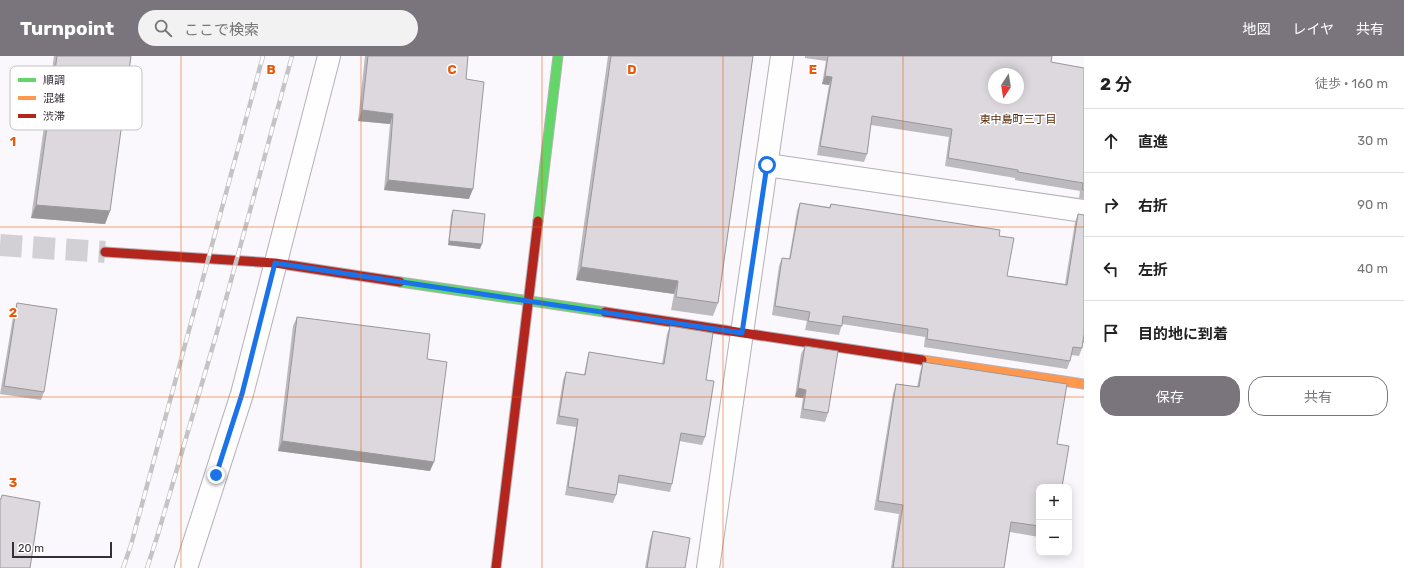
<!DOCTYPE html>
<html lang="ja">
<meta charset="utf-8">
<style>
body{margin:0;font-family:Rubik,"Noto Sans JP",sans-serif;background:#f2f2f2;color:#222}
.controls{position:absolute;right:12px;bottom:12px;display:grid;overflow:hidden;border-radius:8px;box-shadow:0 2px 10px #0003}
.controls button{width:36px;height:36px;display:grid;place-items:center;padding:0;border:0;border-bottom:1px solid #e0e0e0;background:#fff;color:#222;font:20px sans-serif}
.compass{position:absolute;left:988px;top:12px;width:36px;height:36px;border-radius:50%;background:#fff;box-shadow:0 2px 10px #0003;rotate:192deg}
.scale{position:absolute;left:12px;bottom:10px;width:100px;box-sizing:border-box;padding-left:4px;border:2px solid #352f39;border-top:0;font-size:11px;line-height:14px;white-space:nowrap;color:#352f39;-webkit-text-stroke:3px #fff;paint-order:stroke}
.stop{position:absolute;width:12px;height:12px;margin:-9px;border:3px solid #1a73e8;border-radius:50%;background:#fff}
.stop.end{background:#1a73e8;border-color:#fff;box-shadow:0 1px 4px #0008}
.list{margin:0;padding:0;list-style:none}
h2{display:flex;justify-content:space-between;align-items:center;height:52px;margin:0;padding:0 16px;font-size:17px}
h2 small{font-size:13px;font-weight:400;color:#767676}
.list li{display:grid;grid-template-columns:26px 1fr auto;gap:12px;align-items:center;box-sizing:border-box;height:64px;padding:0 16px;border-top:1px solid #e0e0e0}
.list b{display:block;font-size:15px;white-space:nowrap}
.list em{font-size:13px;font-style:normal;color:#767676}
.actions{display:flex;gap:8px;padding:12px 16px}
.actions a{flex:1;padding:9px 0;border:1px solid #7a757d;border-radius:16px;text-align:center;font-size:14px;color:#7a757d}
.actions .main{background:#7a757d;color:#fff}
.icon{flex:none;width:22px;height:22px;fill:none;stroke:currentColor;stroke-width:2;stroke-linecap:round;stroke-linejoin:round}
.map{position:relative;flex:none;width:1084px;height:512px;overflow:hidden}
header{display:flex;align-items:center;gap:24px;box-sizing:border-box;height:56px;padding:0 20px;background:#7a757d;color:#fff}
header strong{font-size:19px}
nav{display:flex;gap:22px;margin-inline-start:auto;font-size:14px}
.search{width:280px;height:36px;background:#f2f2f2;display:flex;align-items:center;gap:10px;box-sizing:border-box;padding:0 14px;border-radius:22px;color:#767676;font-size:15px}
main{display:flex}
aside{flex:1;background:#fff}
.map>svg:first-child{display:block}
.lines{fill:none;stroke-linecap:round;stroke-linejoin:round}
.secondary-tunnel{stroke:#d3d0d5;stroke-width:22;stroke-dasharray:22 11;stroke-linecap:butt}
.street-casing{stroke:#b4b0b7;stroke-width:24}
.fast-casing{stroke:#b4b0b7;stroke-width:11}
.slow-casing{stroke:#b4b0b7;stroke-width:11}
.jam-casing{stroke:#b4b0b7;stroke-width:11}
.street{stroke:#fefeff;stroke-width:22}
.fast{stroke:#63d668;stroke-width:9}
.slow{stroke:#ff974d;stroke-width:9}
.jam{stroke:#b3261e;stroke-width:9}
.rail-casing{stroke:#c4c3c5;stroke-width:4.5}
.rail{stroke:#fff;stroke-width:3;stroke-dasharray:9;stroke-linecap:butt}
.wall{fill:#bdbabf}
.shaded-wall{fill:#9a979b}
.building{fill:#dcd8de;stroke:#9a979b;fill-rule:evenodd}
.route{stroke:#1a73e8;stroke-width:5}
.grid{fill:none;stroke:#e8590c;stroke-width:1;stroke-opacity:0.55}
.labels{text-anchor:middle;stroke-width:3;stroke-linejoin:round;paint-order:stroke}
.neighbourhood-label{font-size:11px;fill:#542704;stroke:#fff}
.key{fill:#fff;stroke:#c2c1c4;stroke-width:1}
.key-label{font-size:11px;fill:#352f39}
.grid-label{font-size:13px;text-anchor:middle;font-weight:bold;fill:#e8590c;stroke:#fff;stroke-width:3;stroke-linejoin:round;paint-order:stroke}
</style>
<header>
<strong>Turnpoint</strong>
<div class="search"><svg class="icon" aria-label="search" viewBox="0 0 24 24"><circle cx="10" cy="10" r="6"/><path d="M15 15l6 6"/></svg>ここで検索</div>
<nav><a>地図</a><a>レイヤ</a><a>共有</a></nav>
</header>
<main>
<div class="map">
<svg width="1084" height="512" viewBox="0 0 1084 512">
<rect width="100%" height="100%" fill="#faf8fc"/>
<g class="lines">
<!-- secondary-tunnel -->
<polyline class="secondary-tunnel" points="0,189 105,196"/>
<defs>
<g id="street">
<polyline points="767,109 1084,155"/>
<polyline points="186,512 242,338 329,0"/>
<polyline points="708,512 782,0"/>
</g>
<g id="fast">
<polyline points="538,165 558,0"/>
<polyline points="400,226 605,256"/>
</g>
<polyline id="slow" points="922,304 1084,328"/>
<g id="jam">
<polyline points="105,196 275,207 400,226"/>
<polyline points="605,256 922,304"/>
<polyline points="496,512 538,165"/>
</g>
</defs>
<!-- street casing -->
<use href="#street" class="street-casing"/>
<!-- fast casing -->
<use href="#fast" class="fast-casing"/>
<!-- slow casing -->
<use href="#slow" class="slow-casing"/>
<!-- jam casing -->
<use href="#jam" class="jam-casing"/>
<!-- street -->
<use href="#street" class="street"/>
<!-- fast -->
<use href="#fast" class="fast"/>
<!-- slow -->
<use href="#slow" class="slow"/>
<!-- jam -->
<use href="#jam" class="jam"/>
<defs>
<g id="rail">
<polyline points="123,512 131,489 263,0"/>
<polyline points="147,512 158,478 217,276 292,0"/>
</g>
</defs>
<!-- rail casing -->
<use href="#rail" class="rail-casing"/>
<!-- rail -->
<use href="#rail" class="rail"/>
</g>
<!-- wall -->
<g class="wall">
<polygon points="54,0 131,0 110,155 105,168 31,162"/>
<polygon points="365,0 468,0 466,23 469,143 384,134 390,68 358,65"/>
<polygon points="608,0 753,0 718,247 713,260 671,254 674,238 576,224"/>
<polygon points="805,0 1052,0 1051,6 1084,12 1084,143 1079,142 1080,135 1015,124 1015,122 945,110 949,81 871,69 867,98 864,106 817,99 829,29 822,28 826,5 805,2"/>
<polygon points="800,147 829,151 831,148 999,180 1007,220 1065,228 1075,166 1078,158 1084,159 1084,287 1083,287 1082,292 1079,300 1071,299 1070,305 1067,313 924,291 925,281 842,268 839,279 805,274 807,265 772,259 779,210 782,202 789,203 797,155"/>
<polygon points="453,154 480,193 448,189 451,159"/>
<polygon points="17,247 44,336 41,344 0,338 14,255"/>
<polygon points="297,261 427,303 430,415 278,395 293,270"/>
<polygon points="670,270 706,324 705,381 702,389 679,385 672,428 670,436 618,427 616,439 613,447 565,439 576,371 556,368 563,324 566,316 584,319 587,304 589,296 662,308 667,278"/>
<polygon points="805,290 828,357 825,366 800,362 803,342 795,341 801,298"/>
<polygon points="923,306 1039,431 1039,481 1010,476 1004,512 891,512 899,458 874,454 893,338 896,328 917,331 920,316"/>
<polygon points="653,475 685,512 645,512 650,484"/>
</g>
<!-- shaded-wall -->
<g class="shaded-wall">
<polygon points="825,20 832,21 829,29 822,28"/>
<polygon points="362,54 393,58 390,68 358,65"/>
<polygon points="388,124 473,133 469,143 384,134"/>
<polygon points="36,149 110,155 105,168 31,162"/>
<polygon points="449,185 482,188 480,193 448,189"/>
<polygon points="581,211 678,225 674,238 576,224"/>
<polygon points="798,332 806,334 803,342 795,341"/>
<polygon points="282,385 434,406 430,415 278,395"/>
</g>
<!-- building -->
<g class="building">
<polygon points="57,0 131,0 110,155 36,149"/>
<polygon points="368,0 468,0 466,23 484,26 473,133 388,124 393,58 362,54"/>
<polygon points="611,0 753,0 718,247 676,241 678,225 581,211"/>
<path d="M828,0h224l-1,6 33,6v122l-2,-1 1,-6 -65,-11v-2l-70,-12 4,-29 -80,-13 -5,38 -47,-8 12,-69 -7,-1zM994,18h24v24h-24z"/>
<polygon points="800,147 830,152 831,148 1000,174 999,180 1014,182 1007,220 1067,229 1078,158 1084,159 1084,278 1082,292 1073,291 1070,305 927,283 928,273 843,260 842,270 808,265 810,256 775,250 782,202 790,203"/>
<polygon points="453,154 485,158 482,188 449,185"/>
<polygon points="17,247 57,253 44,336 4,330"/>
<polygon points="297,261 430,278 427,303 447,306 434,406 282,385"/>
<polygon points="670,270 713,277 706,324 714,325 705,381 681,377 672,428 619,419 616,439 568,431 578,363 559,360 566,316 585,319 589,296 664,308"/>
<polygon points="805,290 838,295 828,357 803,353 806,334 798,332"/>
<polygon points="923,306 1067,328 1057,388 1069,390 1062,431 1039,431 1039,470 1011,466 1004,512 893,512 903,449 878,445 896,328 919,331"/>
<polygon points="2,439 40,446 30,512 0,512 0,443 1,443"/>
<polygon points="653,475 690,482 685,512 647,512"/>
</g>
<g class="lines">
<!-- route -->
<polyline class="route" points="216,419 242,338 275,207 742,277 767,109"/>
</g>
<!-- grid -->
<path class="grid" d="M181,0v512M361,0v512M542,0v512M723,0v512M903,0v512M0,171h1084M0,341h1084"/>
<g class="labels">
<!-- neighbourhood labels -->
<g class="neighbourhood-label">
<text x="1018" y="67">東中島町三丁目</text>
</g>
</g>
<!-- legend -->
<rect x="10" y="10" width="132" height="64" rx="6" class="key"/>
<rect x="18" y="22" width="18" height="4" fill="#63d668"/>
<rect x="18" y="40" width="18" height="4" fill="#ff974d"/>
<rect x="18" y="58" width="18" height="4" fill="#b3261e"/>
<g class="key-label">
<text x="43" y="28">順調</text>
<text x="43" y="46">混雑</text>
<text x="43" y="64">渋滞</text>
</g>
<g class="grid-label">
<text x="271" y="18">B</text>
<text x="452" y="18">C</text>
<text x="632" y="18">D</text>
<text x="813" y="18">E</text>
<text x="13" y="90">1</text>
<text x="13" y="261">2</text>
<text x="13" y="431">3</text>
</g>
</svg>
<div class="controls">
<button>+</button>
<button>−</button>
</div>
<svg class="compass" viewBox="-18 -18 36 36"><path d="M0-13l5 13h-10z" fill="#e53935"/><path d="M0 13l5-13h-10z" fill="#767676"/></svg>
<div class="scale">20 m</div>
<div class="stop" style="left:767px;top:109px"></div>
<div class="stop end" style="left:216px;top:419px"></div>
</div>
<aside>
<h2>2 分<small>徒歩 · 160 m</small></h2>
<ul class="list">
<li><svg class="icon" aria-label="ahead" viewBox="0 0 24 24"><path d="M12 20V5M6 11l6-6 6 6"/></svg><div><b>直進</b></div><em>30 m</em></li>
<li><svg class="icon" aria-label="right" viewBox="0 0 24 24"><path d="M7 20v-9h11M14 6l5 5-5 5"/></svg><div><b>右折</b></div><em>90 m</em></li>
<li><svg class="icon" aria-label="left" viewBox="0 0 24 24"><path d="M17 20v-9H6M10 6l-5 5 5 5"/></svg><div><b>左折</b></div><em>40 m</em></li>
<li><svg class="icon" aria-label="arrive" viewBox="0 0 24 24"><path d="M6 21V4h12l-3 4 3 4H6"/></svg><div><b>目的地に到着</b></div></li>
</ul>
<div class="actions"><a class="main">保存</a><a>共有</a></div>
</aside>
</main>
